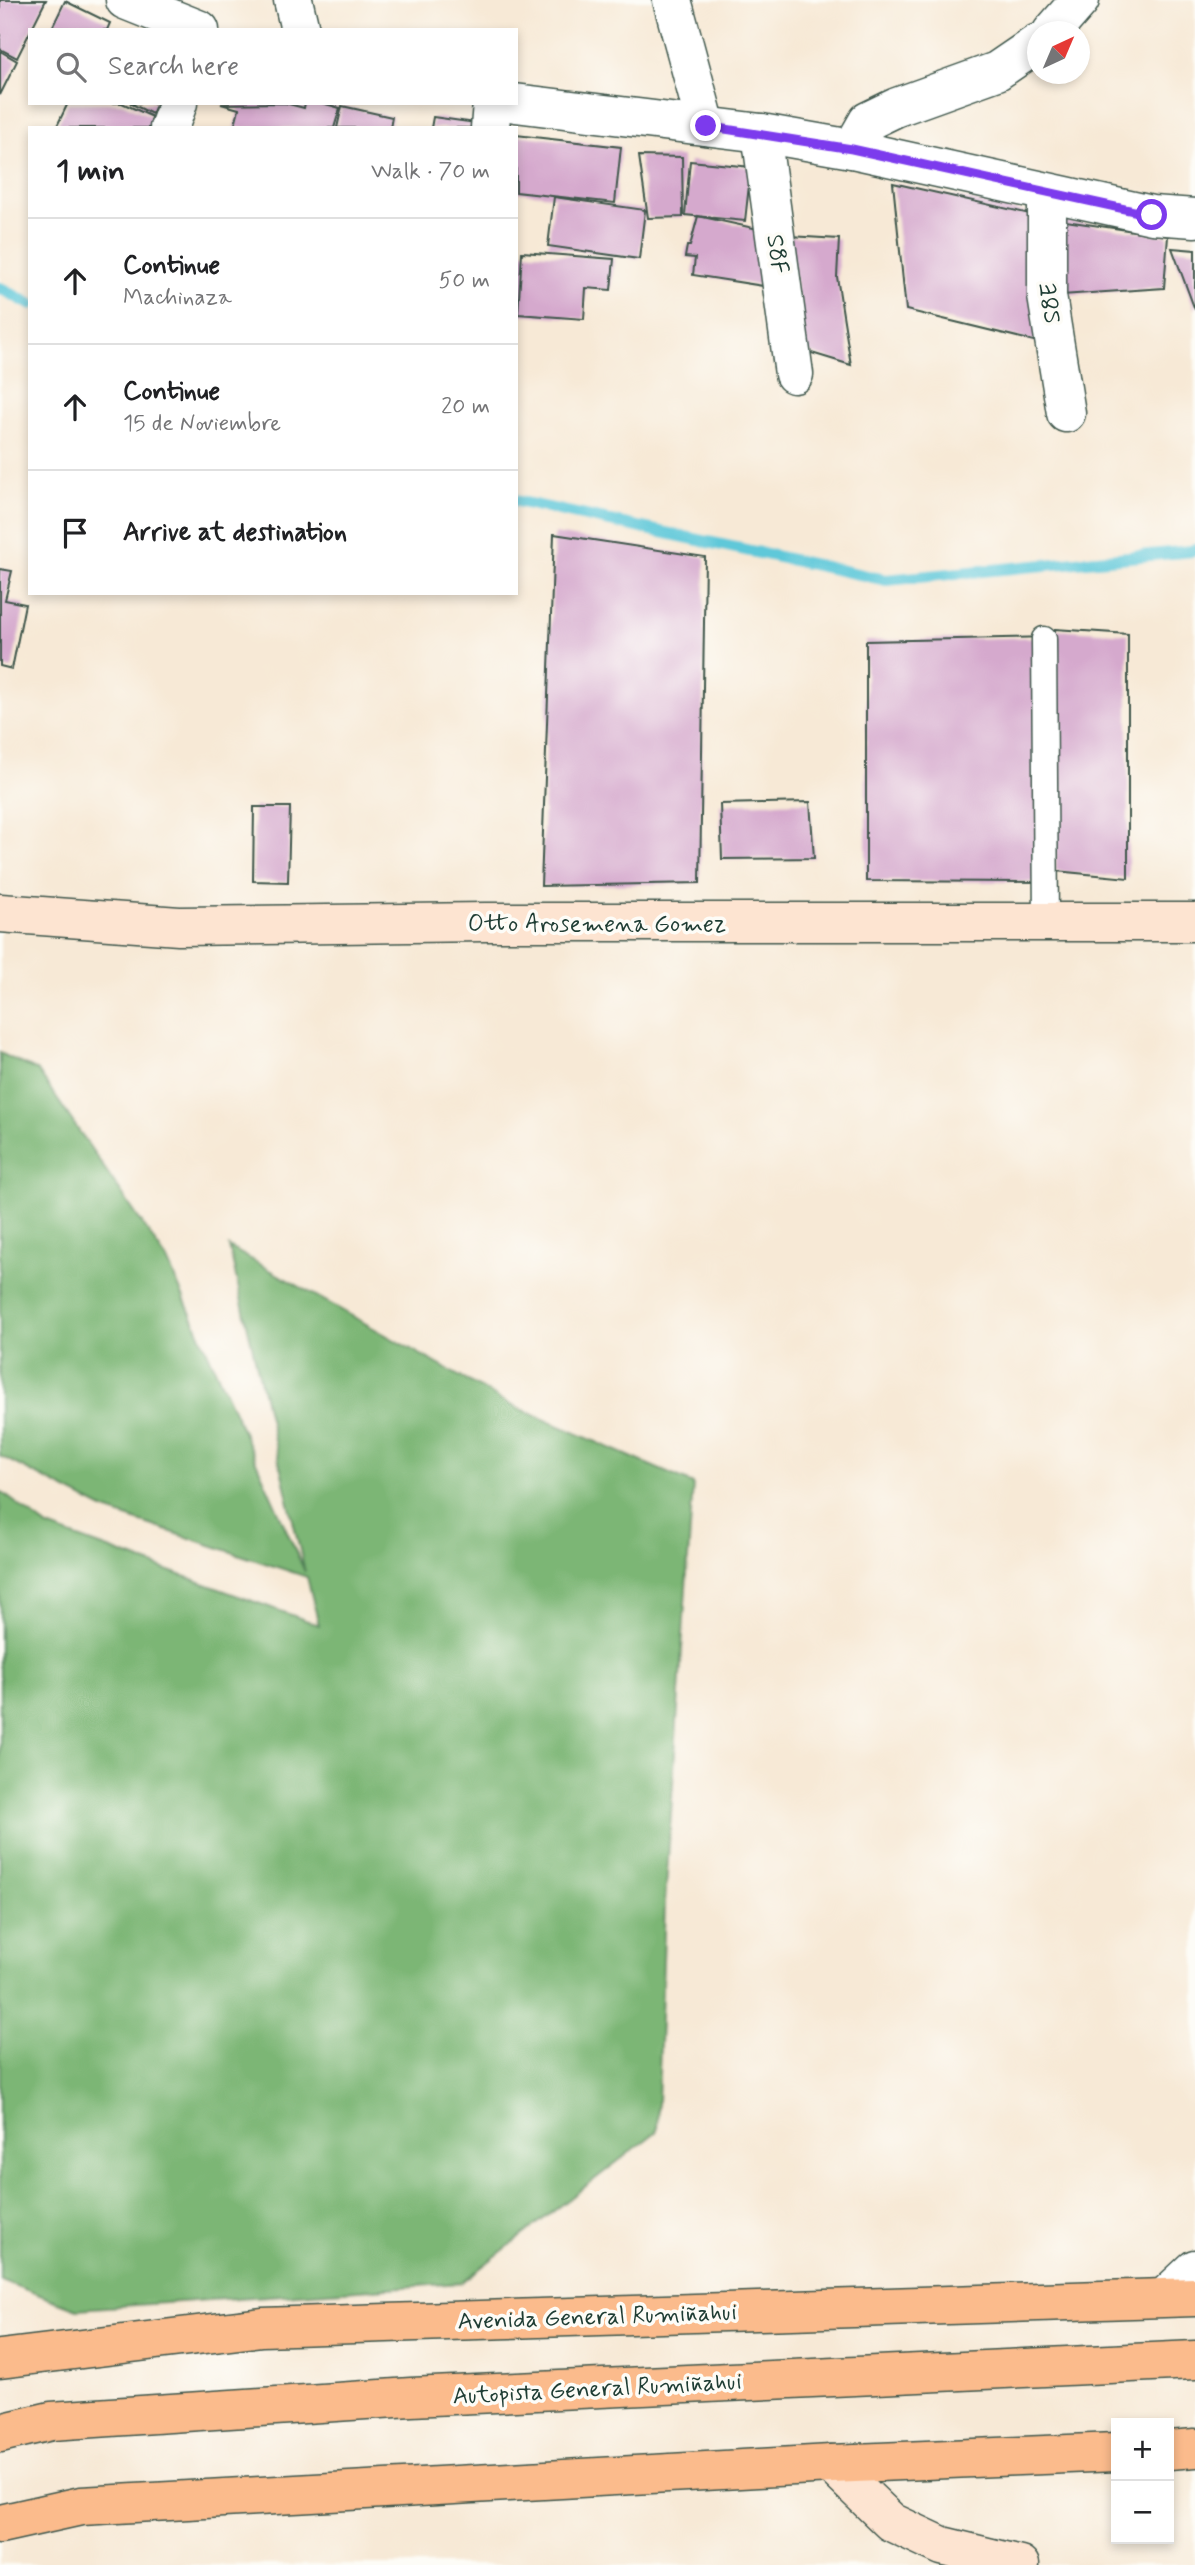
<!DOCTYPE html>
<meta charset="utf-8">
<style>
body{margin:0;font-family:Mynerve,sans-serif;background:#f6f6f6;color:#202124}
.controls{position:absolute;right:21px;bottom:21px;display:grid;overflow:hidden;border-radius:0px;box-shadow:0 4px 10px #0003}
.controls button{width:63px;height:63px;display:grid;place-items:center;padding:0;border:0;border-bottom:2px solid #e0e0e0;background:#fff;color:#202124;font:35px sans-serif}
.compass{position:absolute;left:1027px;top:21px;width:63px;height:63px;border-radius:50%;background:#fff;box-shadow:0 4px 10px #0003;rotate:44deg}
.stop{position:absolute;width:21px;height:21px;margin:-16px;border:5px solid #7c3aed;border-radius:50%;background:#fff}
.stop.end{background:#7c3aed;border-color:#fff;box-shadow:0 2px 7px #0008}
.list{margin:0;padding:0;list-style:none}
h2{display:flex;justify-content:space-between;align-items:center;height:91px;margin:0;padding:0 28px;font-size:30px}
h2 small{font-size:23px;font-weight:400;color:#757577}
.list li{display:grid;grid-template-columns:46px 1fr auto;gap:21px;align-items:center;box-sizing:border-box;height:126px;padding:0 28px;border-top:2px solid #e0e0e0}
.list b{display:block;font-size:26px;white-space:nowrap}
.list p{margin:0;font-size:23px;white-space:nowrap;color:#757577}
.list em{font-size:23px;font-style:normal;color:#757577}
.icon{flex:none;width:38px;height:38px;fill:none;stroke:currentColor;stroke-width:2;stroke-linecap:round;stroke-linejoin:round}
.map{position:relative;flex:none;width:1195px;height:2565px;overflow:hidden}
.search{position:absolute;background:#fff;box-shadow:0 4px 10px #0003;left:28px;top:28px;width:490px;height:77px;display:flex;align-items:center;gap:18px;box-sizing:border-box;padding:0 24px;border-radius:0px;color:#757577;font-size:26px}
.panel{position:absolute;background:#fff;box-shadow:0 4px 10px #0003;left:28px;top:126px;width:490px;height:469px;border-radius:0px}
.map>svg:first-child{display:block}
.forest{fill:#7bb674;stroke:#4d7a54;stroke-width:2}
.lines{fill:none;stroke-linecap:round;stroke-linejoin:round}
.stream{stroke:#5ec8d9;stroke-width:12}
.building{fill:#d5a9cd}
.lane-casing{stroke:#3f574c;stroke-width:27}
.street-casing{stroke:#3f574c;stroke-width:41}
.secondary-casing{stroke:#3f574c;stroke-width:41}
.primary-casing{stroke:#3f574c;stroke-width:41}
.highway-casing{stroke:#3f574c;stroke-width:41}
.lane{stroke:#fff;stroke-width:24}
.street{stroke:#fff;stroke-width:38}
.secondary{stroke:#fde4d1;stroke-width:38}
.primary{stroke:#fbbb8c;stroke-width:38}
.highway{stroke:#fbbb8c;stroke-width:38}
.route{stroke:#7c3aed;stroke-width:9}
.labels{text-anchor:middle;stroke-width:7;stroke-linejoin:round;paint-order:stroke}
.street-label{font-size:24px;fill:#1f3d34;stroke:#fdfcf7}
</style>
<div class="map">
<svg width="1195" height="2565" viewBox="0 0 1195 2565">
<rect width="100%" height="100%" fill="#fdfcf7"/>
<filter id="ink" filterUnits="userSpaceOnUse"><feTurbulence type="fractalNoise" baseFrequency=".0143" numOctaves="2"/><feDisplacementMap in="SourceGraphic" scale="14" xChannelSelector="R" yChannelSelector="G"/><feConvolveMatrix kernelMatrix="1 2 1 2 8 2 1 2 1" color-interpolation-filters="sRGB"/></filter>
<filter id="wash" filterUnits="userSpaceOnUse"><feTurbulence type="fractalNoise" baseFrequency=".00686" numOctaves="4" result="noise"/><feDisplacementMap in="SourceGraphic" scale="28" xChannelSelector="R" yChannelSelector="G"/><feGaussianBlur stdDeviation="1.57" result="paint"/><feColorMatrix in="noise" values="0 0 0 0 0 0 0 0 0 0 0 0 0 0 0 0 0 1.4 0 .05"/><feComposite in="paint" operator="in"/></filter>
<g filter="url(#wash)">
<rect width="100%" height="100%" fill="#f7e9d6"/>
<!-- forest -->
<polygon class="forest" points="0,1053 38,1071 167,1260 305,1572 229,1247 509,1404 693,1484 665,1903 657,2131 461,2283 77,2309 0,2280 0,1491 48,1527 319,1625 307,1577 105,1510 0,1456"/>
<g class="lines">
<!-- stream -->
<g class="stream">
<polyline points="0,288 30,304"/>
<polyline points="516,501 886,580 1192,551 1195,549"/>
</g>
</g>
<g id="blocks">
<!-- building -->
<g class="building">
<polygon points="0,0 46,0 17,58 0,49"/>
<polygon points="65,1 110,23 107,30 51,30"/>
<polygon points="0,51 17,61 0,95"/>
<polygon points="68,103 122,103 168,124 167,128 56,128"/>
<polygon points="130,103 157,103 152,114"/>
<polygon points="285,103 304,108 305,103 322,103 340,108 334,128 234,128 239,109 221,104"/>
<polygon points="342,106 392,117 390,128 337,128"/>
<polygon points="433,117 483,124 482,128 431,128"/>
<polygon points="516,135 621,147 615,203 516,192"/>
<polygon points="639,156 682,157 683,217 648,218"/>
<polygon points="690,161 751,167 745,221 685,215"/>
<polygon points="893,183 1030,214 1042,343 906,310"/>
<polygon points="554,197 645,210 639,259 548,246"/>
<polygon points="698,216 772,232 776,288 693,275 695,258 685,257 687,246 690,246"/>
<polygon points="1059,220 1168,236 1164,288 1047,296"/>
<polygon points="789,236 839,239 837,277 851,365 805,351"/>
<polygon points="1172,248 1195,250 1195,310"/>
<polygon points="522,252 614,259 611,290 586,288 584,319 518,314"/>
<polygon points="554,534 705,557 700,883 541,886"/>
<polygon points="0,569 12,571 5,600 25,604 12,669 0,666"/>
<polygon points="1055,629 1128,634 1128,878 1056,871"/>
<polygon points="1048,637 1044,882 866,881 866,641"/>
<polygon points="810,802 814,858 722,859 720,804"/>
<polygon points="254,807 290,807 288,882 253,881"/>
</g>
</g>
</g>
<g filter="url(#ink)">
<use href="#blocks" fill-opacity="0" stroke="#3f574c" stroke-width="2"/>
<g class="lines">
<defs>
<polyline id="lane" points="1044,639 1046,923"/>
<g id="street">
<polyline points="125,0 200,30"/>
<polyline points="293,0 300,30"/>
<polyline points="672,0 706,126"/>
<polyline points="1052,32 1080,0"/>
<polyline points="515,103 761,133 852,149 1152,215 1195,218"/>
<polyline points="169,128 178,103"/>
<polyline points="490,128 492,103"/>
<polyline points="761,133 794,374"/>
<polyline points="852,149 868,121 897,107 997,71 1038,43"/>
<polyline points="1047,193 1047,296 1066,413"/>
<polyline points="1165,2297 1195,2269"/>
</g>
<g id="secondary">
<polyline points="0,913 179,926 485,922 1195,922"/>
<polyline points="831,2464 891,2522 942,2546 1020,2565"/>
</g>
<polyline id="primary" points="0,2359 262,2327 1195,2297"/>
<g id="highway">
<polyline points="0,2433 51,2421 411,2397 1195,2360"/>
<polyline points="1169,2450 1195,2448"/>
<polyline points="0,2524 81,2506 831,2464 1116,2452"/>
</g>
</defs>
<!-- lane casing -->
<use href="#lane" class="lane-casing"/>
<!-- street casing -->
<use href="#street" class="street-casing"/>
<!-- secondary casing -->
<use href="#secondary" class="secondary-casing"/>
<!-- primary casing -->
<use href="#primary" class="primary-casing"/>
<!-- highway casing -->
<use href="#highway" class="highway-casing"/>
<!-- lane -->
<use href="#lane" class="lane"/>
<!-- street -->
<use href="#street" class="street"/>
<!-- secondary -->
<use href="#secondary" class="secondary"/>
<!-- primary -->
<use href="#primary" class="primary"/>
<!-- highway -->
<use href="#highway" class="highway"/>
</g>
</g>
<g class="lines" filter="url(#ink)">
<!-- route -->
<polyline class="route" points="706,126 852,149 1152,215"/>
</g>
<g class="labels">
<!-- street labels -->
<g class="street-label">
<text transform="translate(778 254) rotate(82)" y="8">S8F</text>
<text transform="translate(1050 303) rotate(-96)" y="8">S8E</text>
<text x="597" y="931">Otto Arosemena Gomez</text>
<text transform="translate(597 2316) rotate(-2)" y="8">Avenida General Rumiñahui</text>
<text transform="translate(597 2388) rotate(-3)" y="8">Autopista General Rumiñahui</text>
</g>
</g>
</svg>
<div class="controls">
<button>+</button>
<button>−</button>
</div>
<svg class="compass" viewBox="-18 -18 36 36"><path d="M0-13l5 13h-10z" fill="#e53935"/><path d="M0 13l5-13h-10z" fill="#757577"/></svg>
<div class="stop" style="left:1152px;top:215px"></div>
<div class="stop end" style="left:706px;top:126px"></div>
<div class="search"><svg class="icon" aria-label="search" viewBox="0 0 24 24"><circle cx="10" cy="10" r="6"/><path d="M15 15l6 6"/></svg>Search here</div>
<section class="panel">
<h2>1 min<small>Walk · 70 m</small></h2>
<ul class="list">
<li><svg class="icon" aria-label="ahead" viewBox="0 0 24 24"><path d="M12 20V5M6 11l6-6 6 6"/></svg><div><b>Continue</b><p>Machinaza</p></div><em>50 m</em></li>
<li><svg class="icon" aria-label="ahead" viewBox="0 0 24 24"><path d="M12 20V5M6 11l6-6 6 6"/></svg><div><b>Continue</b><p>15 de Noviembre</p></div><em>20 m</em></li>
<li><svg class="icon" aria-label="arrive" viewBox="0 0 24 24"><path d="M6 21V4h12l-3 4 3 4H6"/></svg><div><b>Arrive at destination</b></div></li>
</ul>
</section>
</div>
